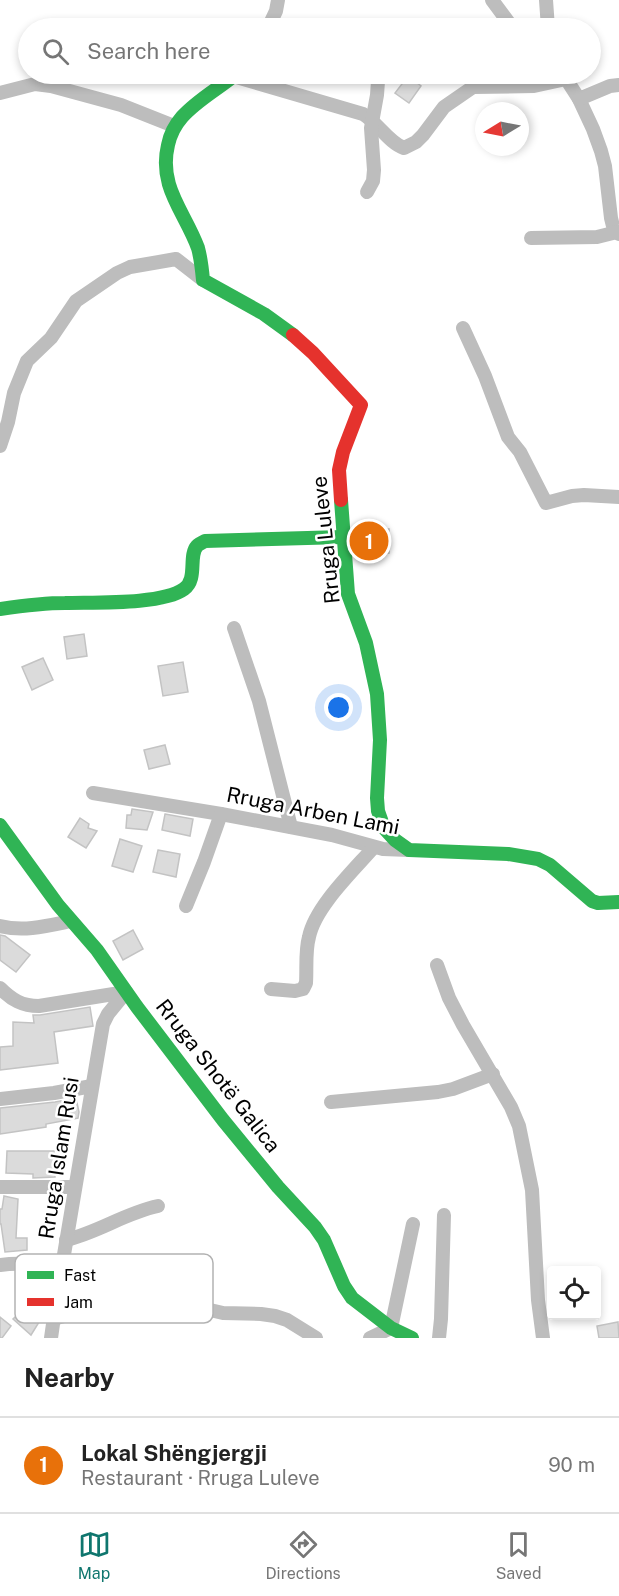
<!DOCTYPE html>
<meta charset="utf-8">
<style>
body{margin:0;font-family:"Public Sans",sans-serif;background:#f6f6f6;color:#222}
.controls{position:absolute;right:18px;bottom:18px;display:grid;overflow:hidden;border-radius:6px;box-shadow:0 3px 9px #0003}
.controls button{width:54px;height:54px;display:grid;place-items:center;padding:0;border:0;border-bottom:2px solid #e0e0e0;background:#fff;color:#222;font:30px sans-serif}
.compass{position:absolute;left:475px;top:102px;width:54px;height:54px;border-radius:50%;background:#fff;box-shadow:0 3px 9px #0003;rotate:260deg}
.you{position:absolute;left:339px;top:708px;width:21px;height:21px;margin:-15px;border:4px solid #fff;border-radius:50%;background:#1a73e8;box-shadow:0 0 0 9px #1a73e833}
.badge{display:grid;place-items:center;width:39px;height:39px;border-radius:50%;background:#0f766e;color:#fff;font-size:20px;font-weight:700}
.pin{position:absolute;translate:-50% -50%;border:3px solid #fff;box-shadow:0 2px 6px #0006}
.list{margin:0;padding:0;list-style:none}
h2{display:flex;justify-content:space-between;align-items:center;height:78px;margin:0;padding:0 24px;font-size:26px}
h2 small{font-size:20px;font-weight:400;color:#767676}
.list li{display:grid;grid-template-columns:39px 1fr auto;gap:18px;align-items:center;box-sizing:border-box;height:96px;padding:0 24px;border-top:2px solid #e0e0e0}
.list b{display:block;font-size:22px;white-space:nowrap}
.list p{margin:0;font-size:20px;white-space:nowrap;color:#767676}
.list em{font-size:20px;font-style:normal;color:#767676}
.icon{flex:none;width:33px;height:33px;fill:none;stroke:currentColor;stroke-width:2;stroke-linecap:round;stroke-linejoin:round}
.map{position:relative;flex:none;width:619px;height:1338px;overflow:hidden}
.search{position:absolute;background:#fff;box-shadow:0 3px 9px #0003;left:18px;right:18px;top:18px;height:66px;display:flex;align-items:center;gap:15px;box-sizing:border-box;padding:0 21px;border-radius:33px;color:#767676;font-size:22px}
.sheet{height:174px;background:#fff}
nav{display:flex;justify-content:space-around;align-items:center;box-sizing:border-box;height:84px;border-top:2px solid #e0e0e0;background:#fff;font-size:16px;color:#767676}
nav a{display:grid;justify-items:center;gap:3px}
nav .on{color:#0f766e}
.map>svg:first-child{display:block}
.building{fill:#dbdbdb;stroke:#c3c3c3;stroke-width:1.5}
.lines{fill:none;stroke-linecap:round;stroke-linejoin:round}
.street{stroke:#bdbdbd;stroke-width:14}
.fast{stroke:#30b455;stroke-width:14}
.jam{stroke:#e5322d;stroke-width:14}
.labels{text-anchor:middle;stroke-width:5;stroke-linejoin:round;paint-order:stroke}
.street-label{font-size:21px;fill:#000;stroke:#fff}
.key{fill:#fff;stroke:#b2b2b2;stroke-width:1.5}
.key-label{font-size:16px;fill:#000}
</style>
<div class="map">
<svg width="619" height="1338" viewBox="0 0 619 1338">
<rect width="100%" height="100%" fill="#fff"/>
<!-- building -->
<g class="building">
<polygon points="408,76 421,86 409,103 395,93"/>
<polygon points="355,529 389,529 389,553 357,554"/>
<polygon points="84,634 87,656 67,659 64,637"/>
<polygon points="43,658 53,680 32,690 22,667"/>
<polygon points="183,662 188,692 163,696 158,666"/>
<polygon points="165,745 170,764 149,769 144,750"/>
<polygon points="132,809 153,812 147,830 126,828 127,815 131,815"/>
<polygon points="165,814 193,819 190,836 162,830"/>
<polygon points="80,818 89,824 88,828 97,831 86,848 68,837"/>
<polygon points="120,839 142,846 133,872 112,866"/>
<polygon points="158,850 180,854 176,877 153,872"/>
<polygon points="133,930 143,949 123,960 113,941"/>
<polygon points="0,935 5,936 30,955 16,972 0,960"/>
<polygon points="90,1007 93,1026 54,1032 58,1063 0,1070 0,1047 13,1046 13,1022 34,1023 33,1015 40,1015"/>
<polygon points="76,1098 79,1112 78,1118 46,1124 46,1127 0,1134 0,1108 55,1102"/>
<polygon points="7,1151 54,1151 55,1177 33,1178 33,1174 6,1173"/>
<polygon points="4,1196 18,1199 16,1238 27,1238 27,1250 5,1252 1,1224 0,1224 0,1209 2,1209"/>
<polygon points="26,1273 44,1275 34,1313 41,1319 31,1335 13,1319 32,1301 19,1298"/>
<polygon points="0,1317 11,1326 2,1338 0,1338"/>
<polygon points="618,1322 619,1338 599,1338 597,1326"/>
</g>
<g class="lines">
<!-- street -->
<g class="street">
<polyline points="492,0 509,23 515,28"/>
<polyline points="546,0 548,28"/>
<polyline points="268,28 276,11 278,0"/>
<polyline points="563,74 579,99 593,129 601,151 605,166 611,218 613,226 619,234"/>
<path d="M233,76l130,38c15,9 26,29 41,34l12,-6 7,-7 21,-28 29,-20 61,-1 32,-7"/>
<polyline points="0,93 35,84 51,86 121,105 174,126"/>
<polyline points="579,99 610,86 619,85"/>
<polyline points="367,192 373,181 374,170 371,128 377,95 378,81"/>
<polyline points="531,238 597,237 617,232"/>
<polyline points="463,328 485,376 508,437 520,452 546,503 572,496 584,495 619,497"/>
<polyline points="0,446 8,422 14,393 27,361 51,338 76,301 117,273 130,267 176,259 203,280"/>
<polyline points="234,628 259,701 291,827"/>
<polyline points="93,793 221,814 332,835 383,849 409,850"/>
<polyline points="186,906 204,862 221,814"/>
<path d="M0,926c24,6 47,0 71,-5"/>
<polyline points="437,965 449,998 463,1025 511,1107 519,1126 532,1190 538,1300 543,1338"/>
<path d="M0,988c12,12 22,18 39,18l87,-14"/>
<path d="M271,989l24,2 8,-2 3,-6c1,-15 -1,-32 3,-46 6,-30 44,-66 65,-90"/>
<polyline points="0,1099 54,1093 92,1086"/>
<polyline points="331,1102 438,1092 453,1089 493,1074"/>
<polyline points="0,1187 75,1187"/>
<path d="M66,1240c33,-8 59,-27 92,-34"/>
<path d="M0,1265c22,-3 40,0 61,4"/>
<polyline points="53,1319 83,1311 130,1295 141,1294 223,1313 261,1314 275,1316 287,1320 316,1338"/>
<polyline points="51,1338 57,1296 103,1024 108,1014 126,992"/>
<polyline points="370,1338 391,1328 413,1224"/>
<polyline points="439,1338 441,1319 444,1215"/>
</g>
<!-- fast -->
<g class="fast">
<path d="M236,74c-18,15 -39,26 -54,43 -7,8 -12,18 -14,28 -10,42 17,67 30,103 3,11 4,21 5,32l61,34 29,21"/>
<polyline points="341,500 348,594 366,643 377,694 380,740 377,798 378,811 384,828 395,840 409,850 508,854 538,859 550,865 592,901 598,903 619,902"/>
<path d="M0,609c21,-3 43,-6 65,-6 28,-1 97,2 119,-14 14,-10 4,-33 13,-43 2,-2 6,-4 8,-5l138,-4"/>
<polyline points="0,825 58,905 97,950 137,1007 223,1120 278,1187 315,1227 324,1240 344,1286 352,1298 391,1328 412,1338"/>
</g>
<!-- jam -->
<polyline class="jam" points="293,335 313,353 361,405 343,452 339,470 341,500"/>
</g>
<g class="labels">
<!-- street labels -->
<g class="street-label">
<text transform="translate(326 540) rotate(-96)" y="7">Rruga Luleve</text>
<text transform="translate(313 811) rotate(11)" y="7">Rruga Arben Lami</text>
<text transform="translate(218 1076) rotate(52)" y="7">Rruga Shotë Galica</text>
<text transform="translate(59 1158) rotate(-81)" y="7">Rruga Islam Rusi</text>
</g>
</g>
<!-- legend -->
<rect x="15" y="1254" width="198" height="69" rx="9" class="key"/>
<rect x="27" y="1271" width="27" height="8" fill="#30b455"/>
<rect x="27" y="1298" width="27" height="8" fill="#e5322d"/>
<g class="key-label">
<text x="64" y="1281">Fast</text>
<text x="64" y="1308">Jam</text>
</g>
</svg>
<div class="controls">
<button><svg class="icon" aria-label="locate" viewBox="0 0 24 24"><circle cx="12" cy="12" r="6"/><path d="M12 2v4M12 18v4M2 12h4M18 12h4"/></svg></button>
</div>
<svg class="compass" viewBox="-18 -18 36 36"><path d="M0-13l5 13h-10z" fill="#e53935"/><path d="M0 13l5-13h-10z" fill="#767676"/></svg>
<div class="you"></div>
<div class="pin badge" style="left:369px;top:541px;background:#e8710a">1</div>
<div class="search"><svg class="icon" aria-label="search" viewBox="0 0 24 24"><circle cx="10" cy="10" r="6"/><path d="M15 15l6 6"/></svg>Search here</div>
</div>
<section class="sheet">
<h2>Nearby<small></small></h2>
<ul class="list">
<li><span class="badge" style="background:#e8710a">1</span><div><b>Lokal Shëngjergji</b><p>Restaurant · Rruga Luleve</p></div><em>90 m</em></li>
</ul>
</section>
<nav>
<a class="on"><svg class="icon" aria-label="map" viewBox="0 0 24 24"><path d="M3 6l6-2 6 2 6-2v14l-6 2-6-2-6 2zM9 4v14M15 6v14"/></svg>Map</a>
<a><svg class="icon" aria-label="directions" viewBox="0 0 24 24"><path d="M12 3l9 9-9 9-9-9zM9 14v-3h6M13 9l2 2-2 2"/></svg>Directions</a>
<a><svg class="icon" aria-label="saved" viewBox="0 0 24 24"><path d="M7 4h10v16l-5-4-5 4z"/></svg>Saved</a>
</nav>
